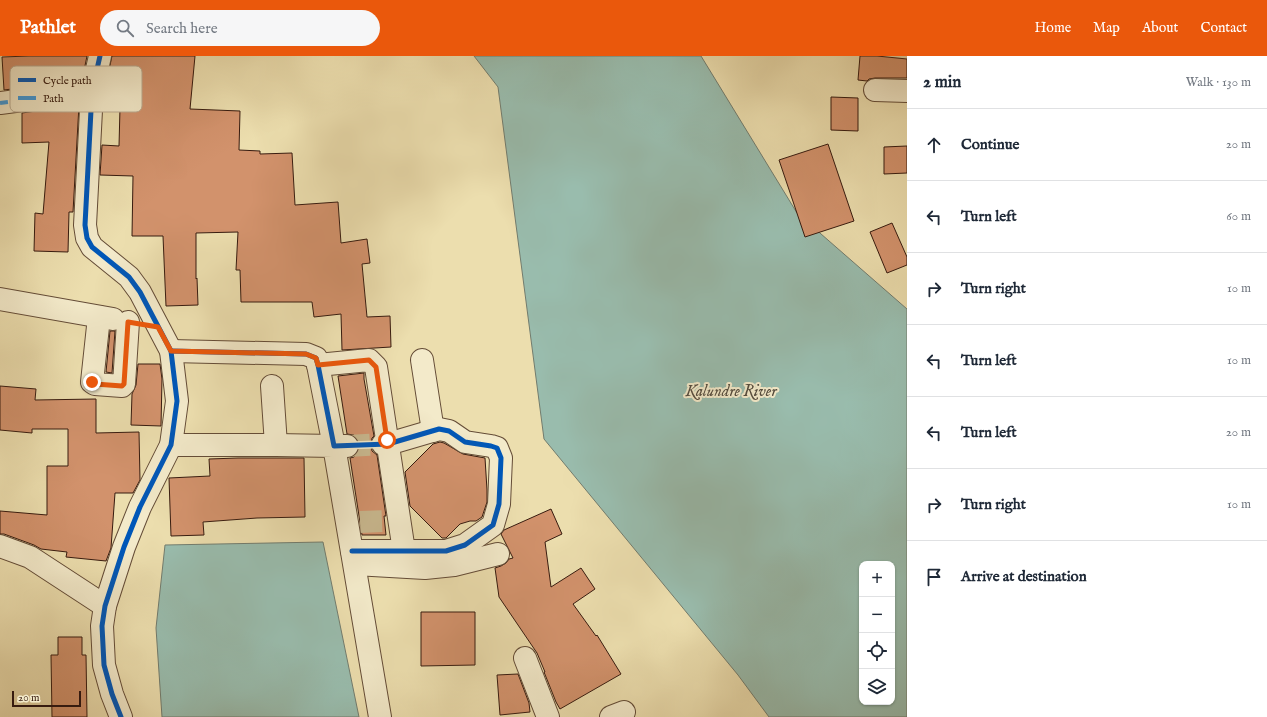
<!DOCTYPE html>
<meta charset="utf-8">
<style>
body{margin:0;font-family:"IM FELL English",serif;background:#f6f6f7;color:#1f2937}
.controls{position:absolute;right:12px;bottom:12px;display:grid;overflow:hidden;border-radius:8px;box-shadow:0 1px 3px #0004}
.controls button{width:36px;height:36px;display:grid;place-items:center;padding:0;border:0;border-bottom:1px solid #e0e1e3;background:#fff;color:#1f2937;font:20px sans-serif}
.scale{position:absolute;left:12px;bottom:10px;width:69px;box-sizing:border-box;padding-left:4px;border:2px solid #371b0f;border-top:0;font-size:11px;line-height:14px;white-space:nowrap;color:#371b0f;-webkit-text-stroke:3px #f3eaca;paint-order:stroke}
.stop{position:absolute;width:12px;height:12px;margin:-9px;border:3px solid #ea580c;border-radius:50%;background:#fff}
.stop.end{background:#ea580c;border-color:#fff;box-shadow:0 1px 4px #0008}
.list{margin:0;padding:0;list-style:none}
h2{display:flex;justify-content:space-between;align-items:center;height:52px;margin:0;padding:0 16px;font-size:17px}
h2 small{font-size:13px;font-weight:400;color:#747a83}
.list li{display:grid;grid-template-columns:26px 1fr auto;gap:12px;align-items:center;box-sizing:border-box;height:72px;padding:0 16px;border-top:1px solid #e0e1e3}
.list b{display:block;font-size:15px;white-space:nowrap}
.list em{font-size:13px;font-style:normal;color:#747a83}
.icon{flex:none;width:22px;height:22px;fill:none;stroke:currentColor;stroke-width:2;stroke-linecap:round;stroke-linejoin:round}
.map{position:relative;flex:none;width:907px;height:661px;overflow:hidden}
header{display:flex;align-items:center;gap:24px;box-sizing:border-box;height:56px;padding:0 20px;background:#ea580c;color:#fff}
header strong{font-size:19px}
nav{display:flex;gap:22px;margin-inline-start:auto;font-size:14px}
.search{width:280px;height:36px;background:#f6f6f7;display:flex;align-items:center;gap:10px;box-sizing:border-box;padding:0 14px;border-radius:22px;color:#747a83;font-size:15px}
main{display:flex}
aside{flex:1;background:#fff}
.map>svg:first-child{display:block}
.water{fill:#99bcad;stroke:#727c6e;fill-rule:evenodd}
.building{fill:#d2926c;stroke:#371b0f}
.lines{fill:none;stroke-linecap:round;stroke-linejoin:round}
.minor-tunnel{stroke:#c8b78e;stroke-width:22;stroke-dasharray:22 11;stroke-linecap:butt}
.minor-casing{stroke:#644c37;stroke-width:24}
.minor{stroke:#f3eaca;stroke-width:22}
.quiet{stroke:#3e9bde;stroke-width:4;stroke-dasharray:8 4;stroke-linecap:butt}
.cycleway-casing{stroke:#f3eaca;stroke-width:8}
.cycleway{stroke:#0057b8;stroke-width:5}
.route{stroke:#ea580c;stroke-width:5}
.labels{text-anchor:middle;stroke-width:4;stroke-linejoin:round;paint-order:stroke}
.water-label{font-size:16px;font-style:italic;fill:#544b3e;stroke:#f3eaca}
.key{fill:#f3eaca;stroke:#bbac92;stroke-width:1}
.key-label{font-size:11px;fill:#371b0f}
</style>
<header>
<strong>Pathlet</strong>
<div class="search"><svg class="icon" aria-label="search" viewBox="0 0 24 24"><circle cx="10" cy="10" r="6"/><path d="M15 15l6 6"/></svg>Search here</div>
<nav><a>Home</a><a>Map</a><a>About</a><a>Contact</a></nav>
</header>
<main>
<div class="map">
<svg width="907" height="661" viewBox="0 0 907 661">
<rect width="100%" height="100%" fill="#ecdeae"/>
<filter id="stains"><feTurbulence type="fractalNoise" baseFrequency=".005" numOctaves="4"/><feColorMatrix values="0 0 0 0 .2 0 0 0 0 .09 0 0 0 0 .02 0 0 0 .5 -.17"/></filter>
<radialGradient id="worn" r=".72"><stop offset=".6" stop-color="#630" stop-opacity="0"/><stop offset="1" stop-color="#630" stop-opacity=".3"/></radialGradient>
<!-- water -->
<g class="water">
<path d="M474,0h227l96,157 110,96v408h-138l-31,-42 -194,-236 -46,-352zM862,508h30v138h-30z"/>
<polygon points="323,486 359,661 162,661 156,572 165,489"/>
</g>
<!-- building -->
<g class="building">
<polygon points="29,0 87,0 82,24 4,34 2,1"/>
<polygon points="112,0 195,0 190,53 240,55 239,94 260,95 260,98 292,97 295,149 338,146 341,187 367,183 370,207 362,208 367,261 390,260 391,291 342,294 341,258 314,261 312,246 241,246 240,214 236,214 238,176 196,177 196,223 197,222 198,249 166,250 163,180 132,180 133,120 100,119 102,89 119,90 120,52 104,50 104,37"/>
<polygon points="860,0 877,0 907,3 907,22 875,22 869,23 867,25 858,24"/>
<polygon points="831,41 858,42 858,75 831,74"/>
<polygon points="79,49 73,156 69,156 68,196 34,195 35,157 43,158 49,86 22,87 22,57"/>
<polygon points="828,88 854,165 805,181 779,104"/>
<polygon points="907,90 907,117 884,118 884,91"/>
<polygon points="892,167 907,201 907,209 887,217 870,176"/>
<polygon points="110,275 115,275 112,317 106,316"/>
<polygon points="138,308 160,308 162,323 161,370 131,369 132,338 136,329"/>
<polygon points="364,317 364,323 374,380 372,382 371,388 372,395 377,399 386,460 384,460 386,479 362,479 350,402 354,401 358,397 359,390 358,384 354,379 347,378 338,320"/>
<polygon points="0,330 36,333 35,344 96,343 96,377 139,376 140,424 133,437 115,437 111,492 106,505 66,501 67,496 41,493 34,489 4,478 0,478 0,455 47,459 47,410 68,410 68,373 32,373 32,377 0,374"/>
<polygon points="440,386 444,387 463,398 485,402 487,434 487,446 482,461 476,465 470,465 460,468 446,482 442,482 410,450 405,416 433,388"/>
<polygon points="238,402 304,402 305,461 257,462 203,466 204,479 171,480 169,422 210,420 209,403"/>
<polygon points="551,453 562,478 545,486 551,531 581,512 595,533 573,548 596,580 597,579 621,618 560,653 556,646 544,616 545,616 537,597 499,541 495,512 501,510 506,507 509,503 513,502 501,478 504,474"/>
<polygon points="421,556 475,556 475,609 421,610"/>
<polygon points="58,581 82,581 82,599 86,599 87,661 52,661 51,599 58,599"/>
<polygon points="518,618 529,647 530,656 500,659 497,619"/>
</g>
<g class="lines">
<!-- minor-tunnel -->
<g class="minor-tunnel">
<polyline points="348,390 383,388"/>
<polyline points="360,466 385,465"/>
</g>
<defs>
<g id="minor">
<polyline points="100,0 92,35 85,169 87,182 92,191 129,221 140,236 171,295 177,345 171,389 140,451 124,491 105,550 102,570 104,609 112,638 121,661"/>
<polyline points="875,34 907,35"/>
<polyline points="0,47 92,35"/>
<polyline points="0,243 113,263"/>
<polyline points="99,261 92,326 95,328 122,330 124,328 128,266"/>
<polyline points="171,295 306,298 316,302 318,309 334,390 347,390"/>
<polyline points="422,304 433,375"/>
<polyline points="318,309 369,304 376,311 404,495"/>
<polyline points="272,330 276,389"/>
<polyline points="171,389 276,389 334,390 380,661"/>
<polyline points="0,490 30,501 105,550"/>
<polyline points="352,495 446,495 465,489 493,469 499,448 501,402 497,392 491,390 465,386 449,375 439,373 388,388 383,388"/>
<polyline points="355,508 425,512 454,509 498,498"/>
<polyline points="525,602 548,661"/>
<polyline points="611,661 624,656"/>
</g>
</defs>
<!-- minor casing -->
<use href="#minor" class="minor-casing"/>
<!-- minor -->
<use href="#minor" class="minor"/>
<!-- quiet -->
<polyline class="quiet" points="0,47 92,35"/>
<defs>
<g id="cycleway">
<polyline points="100,0 92,35 85,169 87,182 92,191 129,221 140,236 171,295 177,345 171,389 140,451 124,491 105,550 102,570 104,609 112,638 121,661"/>
<polyline points="171,295 306,298 316,302 318,309 334,390 388,388 439,373 449,375 465,386 491,390 497,392 501,402 499,448 493,469 465,489 446,495 352,495"/>
</g>
</defs>
<!-- cycleway casing -->
<use href="#cycleway" class="cycleway-casing"/>
<!-- cycleway -->
<use href="#cycleway" class="cycleway"/>
</g>
<g class="lines">
<!-- route -->
<polyline class="route" points="92,326 95,328 122,330 124,328 128,266 158,271 171,295 306,298 316,302 318,309 369,304 376,311 387,384"/>
</g>
<g class="labels">
<!-- water labels -->
<g class="water-label">
<text x="731" y="340">Kalundre River</text>
</g>
</g>
<!-- legend -->
<rect x="10" y="10" width="132" height="46" rx="6" class="key"/>
<rect x="18" y="22" width="18" height="4" fill="#0057b8"/>
<rect x="18" y="40" width="18" height="4" fill="#3e9bde"/>
<g class="key-label">
<text x="43" y="28">Cycle path</text>
<text x="43" y="46">Path</text>
</g>
<rect width="100%" height="100%" filter="url(#stains)"/>
<rect width="100%" height="100%" fill="url(#worn)"/>
</svg>
<div class="controls">
<button>+</button>
<button>−</button>
<button><svg class="icon" aria-label="locate" viewBox="0 0 24 24"><circle cx="12" cy="12" r="6"/><path d="M12 2v4M12 18v4M2 12h4M18 12h4"/></svg></button>
<button><svg class="icon" aria-label="layers" viewBox="0 0 24 24"><path d="M12 4l9 5-9 5-9-5zM3 14l9 5 9-5"/></svg></button>
</div>
<div class="scale">20 m</div>
<div class="stop" style="left:387px;top:384px"></div>
<div class="stop end" style="left:92px;top:326px"></div>
</div>
<aside>
<h2>2 min<small>Walk · 130 m</small></h2>
<ul class="list">
<li><svg class="icon" aria-label="ahead" viewBox="0 0 24 24"><path d="M12 20V5M6 11l6-6 6 6"/></svg><div><b>Continue</b></div><em>20 m</em></li>
<li><svg class="icon" aria-label="left" viewBox="0 0 24 24"><path d="M17 20v-9H6M10 6l-5 5 5 5"/></svg><div><b>Turn left</b></div><em>60 m</em></li>
<li><svg class="icon" aria-label="right" viewBox="0 0 24 24"><path d="M7 20v-9h11M14 6l5 5-5 5"/></svg><div><b>Turn right</b></div><em>10 m</em></li>
<li><svg class="icon" aria-label="left" viewBox="0 0 24 24"><path d="M17 20v-9H6M10 6l-5 5 5 5"/></svg><div><b>Turn left</b></div><em>10 m</em></li>
<li><svg class="icon" aria-label="left" viewBox="0 0 24 24"><path d="M17 20v-9H6M10 6l-5 5 5 5"/></svg><div><b>Turn left</b></div><em>20 m</em></li>
<li><svg class="icon" aria-label="right" viewBox="0 0 24 24"><path d="M7 20v-9h11M14 6l5 5-5 5"/></svg><div><b>Turn right</b></div><em>10 m</em></li>
<li><svg class="icon" aria-label="arrive" viewBox="0 0 24 24"><path d="M6 21V4h12l-3 4 3 4H6"/></svg><div><b>Arrive at destination</b></div></li>
</ul>
</aside>
</main>
